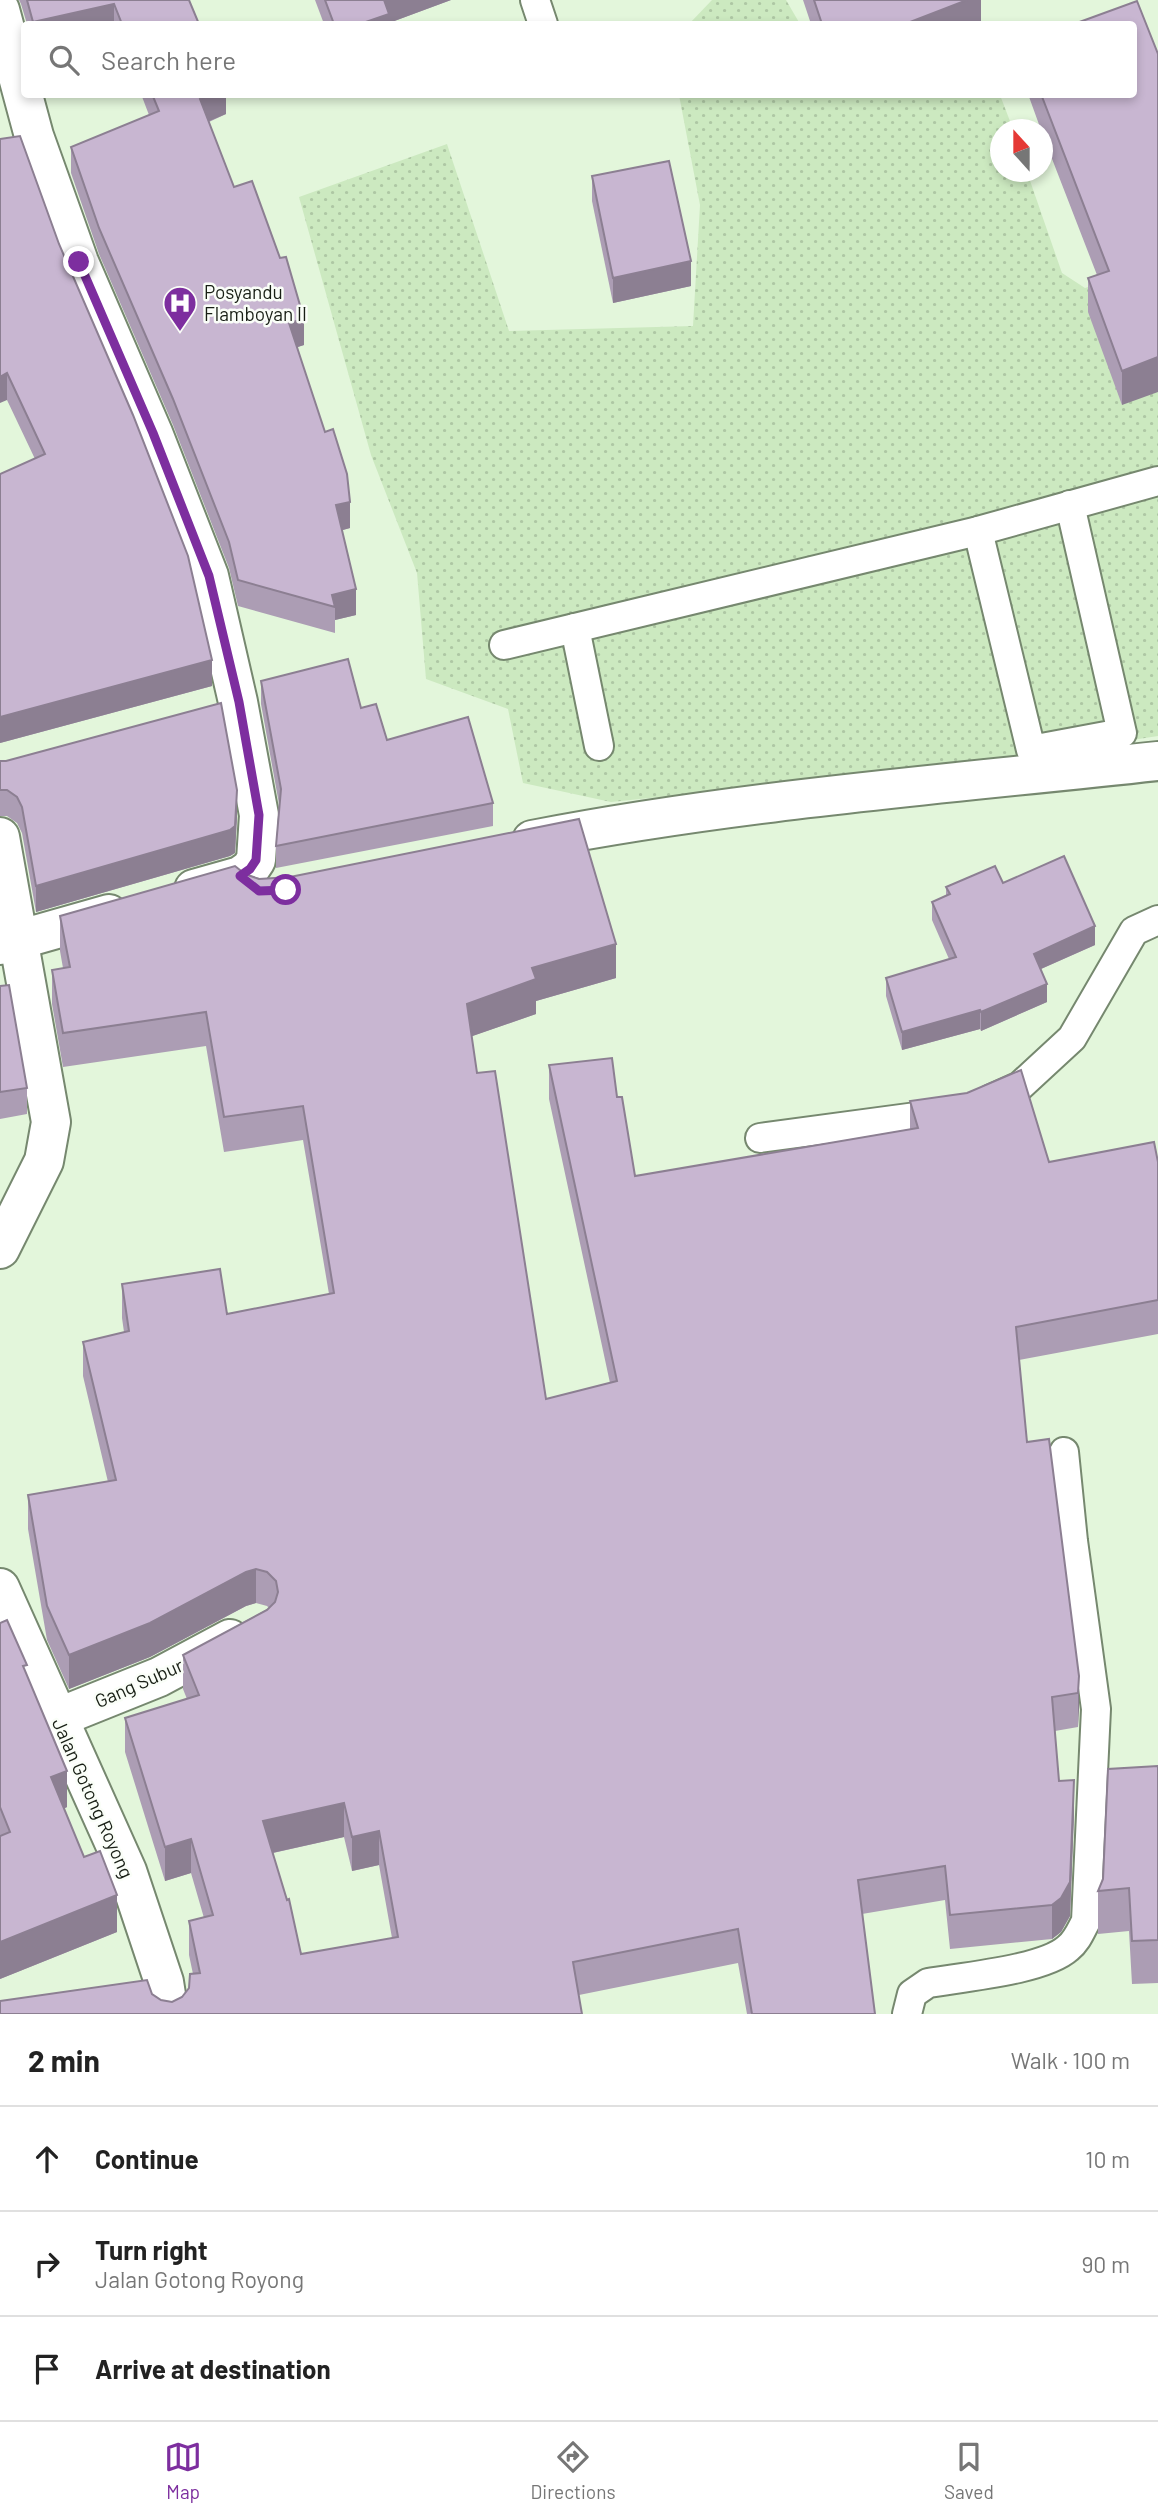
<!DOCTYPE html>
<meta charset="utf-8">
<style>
body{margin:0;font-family:Barlow,sans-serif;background:#f6f6f6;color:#222}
.compass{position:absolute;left:990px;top:119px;width:63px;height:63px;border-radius:50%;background:#fff;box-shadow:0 4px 10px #0003;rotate:339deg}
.stop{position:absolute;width:21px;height:21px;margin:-16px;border:5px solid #7d2e9f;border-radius:50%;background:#fff}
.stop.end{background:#7d2e9f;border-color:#fff;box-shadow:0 2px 7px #0008}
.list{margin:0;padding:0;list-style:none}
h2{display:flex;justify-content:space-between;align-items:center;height:91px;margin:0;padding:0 28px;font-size:30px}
h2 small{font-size:23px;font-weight:400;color:#767676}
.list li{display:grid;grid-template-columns:46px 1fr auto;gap:21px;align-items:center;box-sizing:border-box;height:105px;padding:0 28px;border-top:2px solid #e0e0e0}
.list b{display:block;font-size:26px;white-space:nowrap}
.list p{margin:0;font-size:23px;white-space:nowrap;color:#767676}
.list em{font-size:23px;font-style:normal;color:#767676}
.icon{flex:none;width:38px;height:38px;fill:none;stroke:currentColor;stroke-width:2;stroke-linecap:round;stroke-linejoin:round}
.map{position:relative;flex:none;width:1158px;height:2014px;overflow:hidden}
.search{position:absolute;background:#fff;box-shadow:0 4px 10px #0003;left:21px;right:21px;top:21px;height:77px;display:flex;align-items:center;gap:18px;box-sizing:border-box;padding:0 24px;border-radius:7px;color:#767676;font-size:26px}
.sheet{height:406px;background:#fff}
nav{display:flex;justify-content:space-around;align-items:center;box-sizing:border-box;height:98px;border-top:2px solid #e0e0e0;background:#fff;font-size:19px;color:#767676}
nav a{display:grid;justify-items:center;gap:4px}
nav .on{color:#7d2e9f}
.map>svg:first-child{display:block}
.park{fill:url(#park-dots)}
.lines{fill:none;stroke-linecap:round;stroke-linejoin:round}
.lane-casing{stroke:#76886f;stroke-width:32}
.street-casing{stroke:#76886f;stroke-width:42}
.lane{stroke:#fff;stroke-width:28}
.street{stroke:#fff;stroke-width:38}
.wall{fill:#ac9db4;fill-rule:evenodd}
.shaded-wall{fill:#8c7f92}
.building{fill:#c8b6d1;stroke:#8c7f92;stroke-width:2;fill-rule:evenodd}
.route{stroke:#7d2e9f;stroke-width:9}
.labels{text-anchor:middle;stroke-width:5;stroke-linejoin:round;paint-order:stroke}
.poi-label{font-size:19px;fill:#181f15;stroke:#fafef8;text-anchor:start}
.street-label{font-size:19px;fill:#181f15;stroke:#fafef8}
</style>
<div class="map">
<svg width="1158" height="2014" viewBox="0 0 1158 2014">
<defs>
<pattern id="park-dots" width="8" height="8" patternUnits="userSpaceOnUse" patternTransform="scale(1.75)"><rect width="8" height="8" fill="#cce9c0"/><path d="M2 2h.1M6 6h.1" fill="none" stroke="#aec7a4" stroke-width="1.8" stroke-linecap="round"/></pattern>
</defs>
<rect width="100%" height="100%" fill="#e3f6db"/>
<!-- park -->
<g class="park">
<polygon points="712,0 786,0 800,24 689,24"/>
<polygon points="679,95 1000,95 1013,129 1000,130 1000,172 1027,172 1062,273 1085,288 1158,264 1158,736 968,765 611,802 523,783 508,709 426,679 417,573 371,455 299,197 447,144 509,331 693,326 700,205"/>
</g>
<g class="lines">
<defs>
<g id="lane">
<polyline points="535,0 543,24"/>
<polyline points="978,531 1031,750 1122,733 1070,505"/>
<polyline points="575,628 599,746"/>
<polyline points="504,645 978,531 1158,481"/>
<polyline points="991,1099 1020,1086 1072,1038 1134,931 1158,920"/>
<polyline points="760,1138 946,1113"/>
<path d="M907,2014l5,-20 16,-11c35,-6 116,-13 140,-35 9,-7 13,-18 18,-27l10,-212 -23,-168 -9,-89"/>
</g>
<g id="street">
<polyline points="0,10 34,136 79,262 153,433 209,576 238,702 259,815 256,860 250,869 240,876 194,889"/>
<polyline points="0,837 51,1122 44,1161 0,1249"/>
<path d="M532,840c206,-40 417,-56 626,-79"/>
<polyline points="0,945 109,914"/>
<polyline points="0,1588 127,1871 164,1982 169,2014"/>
<polyline points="57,1718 159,1677 230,1639"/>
</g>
</defs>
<!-- lane casing -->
<use href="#lane" class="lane-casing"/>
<!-- street casing -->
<use href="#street" class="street-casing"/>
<!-- lane -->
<use href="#lane" class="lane"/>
<!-- street -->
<use href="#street" class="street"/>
</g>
<!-- wall -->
<g class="wall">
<polygon points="19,0 189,0 199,24 27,24 21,4"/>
<polygon points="315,0 451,0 389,23 389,24 324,24"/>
<polygon points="803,0 981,0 981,24 811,24"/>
<polygon points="1137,1 1122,405 1088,312 1088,278 1097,275 1042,133 1042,130 1041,130 1028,94 1133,94"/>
<polygon points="141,94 226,94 226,114 209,122 234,187 304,345 297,347 350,528 342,530 356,615 335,620 335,633 238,606 229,568 173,425 99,254 71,173 71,147 149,115"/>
<polygon points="0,139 212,686 0,743 0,474 35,459 7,400"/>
<polygon points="592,176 691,286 613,303 592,201"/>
<polygon points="261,681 361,708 387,740 493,803 493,826 276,868 276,846 279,804 261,704"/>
<polygon points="0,761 237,816 235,853 230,856 36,912 22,833 17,823 7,816 0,816"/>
<path d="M245,874l371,104 -80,23v13l-64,22 5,37 69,326 64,-16 -61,-284v-34l68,32 18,79 275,-47v-28l139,61h109v172l-139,26 8,82 52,234 -1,51 -23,4 4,50 15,33 -4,102 -9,16 -9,7 -102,10 -5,-49 -83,14 13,100h-128l-9,-51 -159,32 -579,19 152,-20 9,6 11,2 10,-5 7,-9 4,-14 -4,-19v-34l15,-3 -13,-45 -26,8 -40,-129v-34l62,-19 -4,-10v-34l86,-47 -2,-2 -11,-3 -10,3 -96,51 -81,32 -22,-49 -19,-111v-34l80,-13 -25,-106v-34l41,-10 -2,-14v-34l105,30 102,-20 -26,-154 -79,12 -18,-106 -143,21 -11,-63v-34l11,-2 -3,-17v-35zM344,1837l8,34 27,-6 13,73 -91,16 -28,-101z"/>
<polygon points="1003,883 1095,945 1041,969 1047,1002 981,1031 980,1029 902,1050 886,996 886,978 949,959 932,920 932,902 946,895 946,887"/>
<polygon points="0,986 27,1088 27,1114 0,1119"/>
<polygon points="0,1623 27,1676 67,1807 64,1809 84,1857 117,1932 0,1979"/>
<polygon points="1158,1766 1158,1983 1132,1984 1129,1931 1098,1934 1098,1891"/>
</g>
<!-- shaded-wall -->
<g class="shaded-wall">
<polygon points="384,0 451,0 389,23 389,24 360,24"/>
<polygon points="967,0 981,0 981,24 905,24"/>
<polygon points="114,4 114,24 33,24 33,22"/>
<polygon points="210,94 226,94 226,114 200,125 200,99"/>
<polygon points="691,261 691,286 613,303 613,278"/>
<polygon points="304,319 304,345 289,350 289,323"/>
<polygon points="1158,357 1158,392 1122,405 1122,371"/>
<polygon points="7,373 7,400 0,403 0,377"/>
<polygon points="350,502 350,528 336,532 336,505"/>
<polygon points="356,589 356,615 335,620 335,607 332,595"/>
<polygon points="212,660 212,686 0,743 0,717"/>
<polygon points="237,790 237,816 235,853 230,856 36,912 36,886"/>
<polygon points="1095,926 1095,945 1034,972 1034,954"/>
<polygon points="616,944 616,978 536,1001 536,1014 467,1038 467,1004 532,968"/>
<polygon points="1047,984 1047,1002 981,1031 981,1012"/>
<polygon points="980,1010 980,1029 902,1050 902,1032"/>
<polygon points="256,1569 256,1603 246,1606 150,1657 69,1689 69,1655 246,1572"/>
<polygon points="1079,1676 1079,1710 1078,1727 1078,1693"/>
<polygon points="67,1771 67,1807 51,1814 51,1777"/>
<polygon points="1074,1780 1074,1814 1070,1916 1061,1932 1052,1939 1052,1905"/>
<polygon points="344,1803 344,1837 263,1855 263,1821"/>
<polygon points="379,1831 379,1865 352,1871 352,1837"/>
<polygon points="191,1839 191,1873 165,1881 165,1847"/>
<polygon points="117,1895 117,1932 0,1979 0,1942"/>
</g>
<!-- building -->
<g class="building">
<polygon points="27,0 189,0 199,24 122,24 114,4 33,22"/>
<polygon points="325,0 384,0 389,14 360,24 334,24"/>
<polygon points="814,0 967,0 905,24 822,24"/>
<polygon points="1137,1 1158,54 1158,357 1122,371 1088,278 1109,271 1041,94 1133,94 1133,24 1074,24"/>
<polygon points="152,94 210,94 200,99 234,187 252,181 280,258 286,257 304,319 289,323 325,432 333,429 347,474 350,502 336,505 356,589 332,595 335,607 238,580 229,542 173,399 99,228 71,147 159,111"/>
<polygon points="20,136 59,244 133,415 188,556 212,660 0,717 0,474 45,454 7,373 0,377 0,139"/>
<polygon points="669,161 691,261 613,278 592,176"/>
<polygon points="348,659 361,708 376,704 387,740 468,717 493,803 276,846 281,789 261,681"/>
<polygon points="221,703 237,790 235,826 230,830 36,886 22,807 17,797 7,790 0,790 0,761 6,761"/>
<path d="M579,819l37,125 -84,24 4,11 -69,25 10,69 18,-2 51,328 71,-18 -68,-316 63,-7 5,39h5l13,79 283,-48 -8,-27 57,-8 54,-23 28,92 105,-20 4,20v138l-142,27 11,115 22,-3 30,237 -1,17 -26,4 7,84 15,-1 -4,102 -9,16 -9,7 -102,10 -5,-49 -87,14 17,134h-123l-14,-85 -165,33 9,52h-582v-13l147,-21 5,14 9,6 11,2 10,-5 7,-9 1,-14 10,-1 -11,-52 24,-6 -22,-76 -26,8 -40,-129 74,-23 -16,-40 84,-45 8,-8 3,-10 -2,-11 -9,-9 -11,-3 -10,3 -96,51 -81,32 -22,-49 -19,-111 88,-15 -33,-138 46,-11 -7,-47 98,-15 7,45 107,-21 -31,-187 -79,11 -18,-105 -143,21 -11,-63 18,-3 -10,-51 175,-50 10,8 14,5 31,-2zM344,1803l8,34 27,-6 19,106 -97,17 -12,-55 -2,1 -24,-79z"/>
<polygon points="1064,856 1095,926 1034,954 1047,984 981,1012 980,1010 902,1032 886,978 956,957 932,902 950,894 946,887 995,866 1003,883"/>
<polygon points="9,985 27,1088 0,1092 0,986"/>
<polygon points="7,1620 27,1665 23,1666 67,1771 51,1777 84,1857 100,1851 117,1895 0,1942 0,1836 10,1832 0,1807 0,1623"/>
<polygon points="1158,1766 1158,1940 1132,1941 1129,1888 1098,1891 1103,1879 1108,1769"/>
</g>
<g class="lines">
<!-- route -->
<polyline class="route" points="79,262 153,433 209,576 239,702 259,815 256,860 250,869 240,876 259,891 286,890"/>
</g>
<!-- icons -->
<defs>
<symbol id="hospital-pin" viewBox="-11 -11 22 30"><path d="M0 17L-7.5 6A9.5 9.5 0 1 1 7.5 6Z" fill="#7d2e9f" stroke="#fafef8"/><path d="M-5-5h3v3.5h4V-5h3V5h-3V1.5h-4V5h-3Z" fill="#fff"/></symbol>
</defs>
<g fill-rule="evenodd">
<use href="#hospital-pin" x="161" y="284" width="38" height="52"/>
</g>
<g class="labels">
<!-- poi labels -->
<g class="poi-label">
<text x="204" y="299">Posyandu<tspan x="204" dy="22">Flamboyan II</tspan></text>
</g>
<!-- street labels -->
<g class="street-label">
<text transform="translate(139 1683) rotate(-24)" y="7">Gang Subur</text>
<text transform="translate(93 1798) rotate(66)" y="7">Jalan Gotong Royong</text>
</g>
</g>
</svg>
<svg class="compass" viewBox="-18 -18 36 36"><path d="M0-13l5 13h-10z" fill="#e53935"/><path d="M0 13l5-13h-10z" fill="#767676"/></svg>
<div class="stop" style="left:286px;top:890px"></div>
<div class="stop end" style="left:79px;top:262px"></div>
<div class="search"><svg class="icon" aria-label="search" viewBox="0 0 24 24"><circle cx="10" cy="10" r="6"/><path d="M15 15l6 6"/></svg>Search here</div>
</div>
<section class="sheet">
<h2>2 min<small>Walk · 100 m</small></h2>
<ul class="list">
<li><svg class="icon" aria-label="ahead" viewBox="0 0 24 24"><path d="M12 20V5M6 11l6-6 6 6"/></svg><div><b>Continue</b></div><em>10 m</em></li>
<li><svg class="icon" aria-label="right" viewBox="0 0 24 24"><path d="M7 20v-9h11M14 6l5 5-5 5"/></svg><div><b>Turn right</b><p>Jalan Gotong Royong</p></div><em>90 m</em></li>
<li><svg class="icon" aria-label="arrive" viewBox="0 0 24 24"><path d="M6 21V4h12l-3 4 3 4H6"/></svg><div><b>Arrive at destination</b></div></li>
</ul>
</section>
<nav>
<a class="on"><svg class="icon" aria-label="map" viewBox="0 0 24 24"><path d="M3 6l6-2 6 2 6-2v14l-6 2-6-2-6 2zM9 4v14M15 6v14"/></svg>Map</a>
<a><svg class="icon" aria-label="directions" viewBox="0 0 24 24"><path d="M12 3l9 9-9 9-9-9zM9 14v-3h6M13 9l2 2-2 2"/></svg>Directions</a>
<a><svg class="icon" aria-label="saved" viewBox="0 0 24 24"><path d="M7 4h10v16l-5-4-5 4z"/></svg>Saved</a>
</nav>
